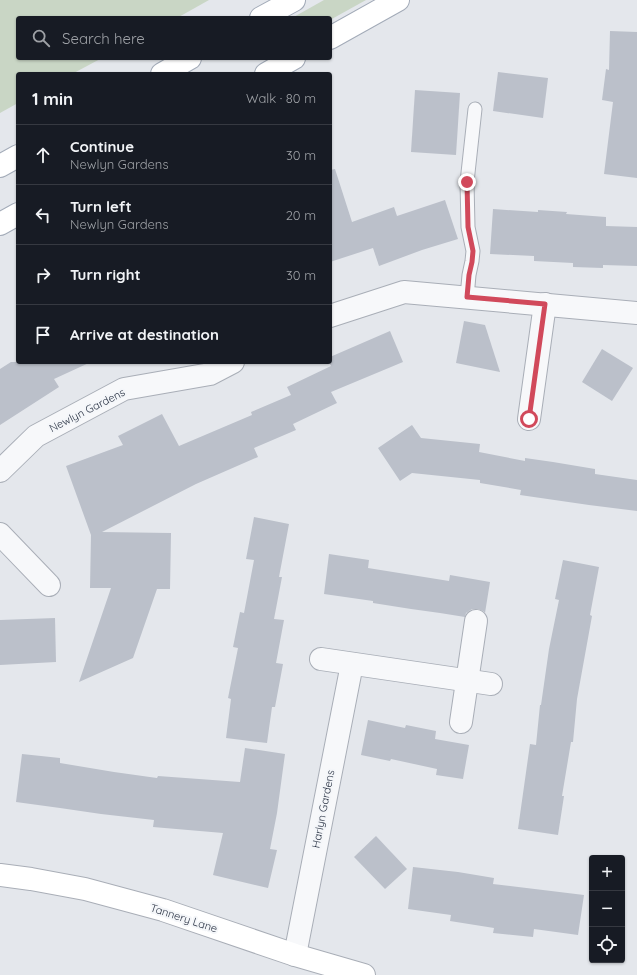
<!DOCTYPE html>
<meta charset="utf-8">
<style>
body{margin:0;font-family:Quicksand,sans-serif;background:#242831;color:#f1f3f6}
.controls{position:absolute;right:12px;bottom:12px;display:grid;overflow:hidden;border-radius:4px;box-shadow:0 1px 3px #0004}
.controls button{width:36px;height:36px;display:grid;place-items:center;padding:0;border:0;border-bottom:1px solid #363941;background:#171b24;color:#f1f3f6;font:20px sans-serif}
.stop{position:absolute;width:12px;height:12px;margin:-9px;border:3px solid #d1495b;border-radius:50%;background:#fff}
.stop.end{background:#d1495b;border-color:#fff;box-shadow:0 1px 4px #0008}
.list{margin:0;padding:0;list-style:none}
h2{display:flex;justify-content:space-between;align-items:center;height:52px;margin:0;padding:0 16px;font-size:17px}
h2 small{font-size:13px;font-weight:400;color:#9ea1a6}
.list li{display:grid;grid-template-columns:26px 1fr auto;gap:12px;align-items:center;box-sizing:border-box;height:60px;padding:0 16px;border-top:1px solid #363941}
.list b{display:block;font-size:15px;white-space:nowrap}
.list p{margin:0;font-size:13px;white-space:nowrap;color:#9ea1a6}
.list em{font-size:13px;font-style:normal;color:#9ea1a6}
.icon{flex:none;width:22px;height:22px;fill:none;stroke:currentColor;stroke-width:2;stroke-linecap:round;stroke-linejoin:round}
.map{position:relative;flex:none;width:637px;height:975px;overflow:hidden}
.search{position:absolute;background:#171b24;box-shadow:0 1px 3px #0004;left:16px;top:16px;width:316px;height:44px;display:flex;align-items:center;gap:10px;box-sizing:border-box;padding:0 14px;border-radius:4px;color:#9ea1a6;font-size:15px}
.panel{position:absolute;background:#171b24;box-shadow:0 1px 3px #0004;left:16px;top:72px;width:316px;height:292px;border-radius:4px}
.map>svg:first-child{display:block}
.green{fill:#c9d6c5}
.building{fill:#bbc0ca}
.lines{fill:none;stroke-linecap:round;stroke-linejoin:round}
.lane-casing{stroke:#a9aeb7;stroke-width:15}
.street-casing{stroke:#a9aeb7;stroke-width:24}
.secondary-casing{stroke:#a9aeb7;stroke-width:24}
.primary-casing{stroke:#a3abb8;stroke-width:24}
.lane{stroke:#f7f8fa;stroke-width:13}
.street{stroke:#f7f8fa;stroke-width:22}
.secondary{stroke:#fff;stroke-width:22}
.primary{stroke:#fff;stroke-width:22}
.route{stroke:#d1495b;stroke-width:5}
.labels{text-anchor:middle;stroke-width:4;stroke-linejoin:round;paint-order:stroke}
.street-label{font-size:11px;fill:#2b3445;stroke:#f4f6f9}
</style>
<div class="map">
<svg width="637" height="975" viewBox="0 0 637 975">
<rect width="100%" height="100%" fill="#e4e7ec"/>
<!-- green -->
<g class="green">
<polygon points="0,0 209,0 177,18 18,18 18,58 102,58 72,74 18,74 18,103 0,113"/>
<polygon points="324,0 366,0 330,20 330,18 292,18"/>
</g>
<!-- building -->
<g class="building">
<polygon points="610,31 637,32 637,178 604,174 613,102 602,100 606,69 609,70"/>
<polygon points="498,72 548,78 543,118 493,111"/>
<polygon points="415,90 460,93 456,155 411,152"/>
<polygon points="335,169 352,222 394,207 397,216 445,200 458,239 422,250 379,266 373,248 330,262 330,170"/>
<polygon points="493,209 538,212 538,210 567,212 566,214 606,217 606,226 637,227 637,266 603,265 603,268 573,267 573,263 534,261 534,256 490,254"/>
<polygon points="464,321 485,325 500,372 456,363"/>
<polygon points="390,331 403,362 331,392 337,403 293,424 296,430 254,448 258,457 196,484 102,532 171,533 170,589 157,589 133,658 79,682 111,588 90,588 91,535 66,466 123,445 118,436 162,414 179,446 252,415 251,412 291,395 287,387 331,366 329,362 330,357"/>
<polygon points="602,349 633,368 612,401 582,382"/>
<polygon points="11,362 91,362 54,379 59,387 0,425 0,369"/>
<polygon points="412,425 421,438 480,444 479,452 525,461 525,458 553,462 595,469 595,474 637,480 637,511 589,505 520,495 521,490 480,483 480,480 412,473 400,481 378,448"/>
<polygon points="254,517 289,524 279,577 282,577 274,619 284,620 276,663 283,664 275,707 272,707 267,743 226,738 231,699 228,698 238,648 233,647 240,612 244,613 254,560 246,559"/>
<polygon points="329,554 369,560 368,568 449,581 450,575 490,582 485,613 483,611 478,609 472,609 466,613 465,617 440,613 411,609 373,603 373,601 324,594"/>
<polygon points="563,560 599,567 590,615 592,616 577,699 573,742 571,742 562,796 564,796 558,835 518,829 530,744 536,745 540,705 541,705 549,649 559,600 555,599"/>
<polygon points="55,618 56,662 0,665 0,620"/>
<polygon points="368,720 405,728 406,725 436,731 435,739 469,745 463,779 436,775 437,769 391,759 390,761 361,755"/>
<polygon points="245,748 285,754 277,813 270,849 277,850 268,888 213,875 223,833 153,827 154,820 101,814 60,808 16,802 22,754 60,758 60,763 114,772 157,778 158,776 240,782"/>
<polygon points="376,836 407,869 385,889 354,857"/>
<polygon points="413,867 458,872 494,878 493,884 584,895 578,935 534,929 533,937 493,933 494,928 450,921 451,915 408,909"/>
</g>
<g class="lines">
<defs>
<polyline id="lane" points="467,297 469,275 472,261 473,251 468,227 467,182 475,109"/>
<g id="street">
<polyline points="330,316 404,292 637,313"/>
<polyline points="529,419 545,304"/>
<polyline points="0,471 36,436 124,389 210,374 233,362"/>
<polyline points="0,534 49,585"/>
<polyline points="321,659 491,684"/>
<polyline points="461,722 476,621"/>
<polyline points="295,955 352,664"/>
</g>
<polyline id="secondary" points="0,875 31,879 85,889 163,910 295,955 364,975"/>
<g id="primary">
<polyline points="261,18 294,0"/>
<polyline points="330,38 398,0"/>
<polyline points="162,74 190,58"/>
<polyline points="266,74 294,58"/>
<polyline points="0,166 18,156"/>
<polyline points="0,224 18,214"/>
</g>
</defs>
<!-- lane casing -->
<use href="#lane" class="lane-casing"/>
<!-- street casing -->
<use href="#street" class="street-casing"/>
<!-- secondary casing -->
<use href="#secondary" class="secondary-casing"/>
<!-- primary casing -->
<use href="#primary" class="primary-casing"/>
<!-- lane -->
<use href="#lane" class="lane"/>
<!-- street -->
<use href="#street" class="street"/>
<!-- secondary -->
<use href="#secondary" class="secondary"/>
<!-- primary -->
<use href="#primary" class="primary"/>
</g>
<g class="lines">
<!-- route -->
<polyline class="route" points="467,182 468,227 473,251 472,262 469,275 467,297 545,304 529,419"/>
</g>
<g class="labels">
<!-- street labels -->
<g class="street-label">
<text transform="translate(87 410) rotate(-27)" y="4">Newlyn Gardens</text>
<text transform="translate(323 809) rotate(-79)" y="4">Harlyn Gardens</text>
<text transform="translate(184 918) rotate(18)" y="4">Tannery Lane</text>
</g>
</g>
</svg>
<div class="controls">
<button>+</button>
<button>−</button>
<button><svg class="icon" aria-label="locate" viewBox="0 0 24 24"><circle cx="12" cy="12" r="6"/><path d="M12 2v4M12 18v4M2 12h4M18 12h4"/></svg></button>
</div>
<div class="stop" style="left:529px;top:419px"></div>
<div class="stop end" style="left:467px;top:182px"></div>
<div class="search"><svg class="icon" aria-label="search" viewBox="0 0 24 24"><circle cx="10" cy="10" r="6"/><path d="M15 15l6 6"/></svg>Search here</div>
<section class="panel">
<h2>1 min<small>Walk · 80 m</small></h2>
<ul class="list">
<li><svg class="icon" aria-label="ahead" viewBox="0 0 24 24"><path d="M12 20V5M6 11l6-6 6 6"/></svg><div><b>Continue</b><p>Newlyn Gardens</p></div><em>30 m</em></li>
<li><svg class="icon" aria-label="left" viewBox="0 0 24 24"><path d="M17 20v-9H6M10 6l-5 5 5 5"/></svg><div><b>Turn left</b><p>Newlyn Gardens</p></div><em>20 m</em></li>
<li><svg class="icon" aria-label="right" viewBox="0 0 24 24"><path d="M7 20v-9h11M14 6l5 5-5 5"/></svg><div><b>Turn right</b></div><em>30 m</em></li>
<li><svg class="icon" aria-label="arrive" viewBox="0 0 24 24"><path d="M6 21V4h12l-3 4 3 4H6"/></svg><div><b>Arrive at destination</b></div></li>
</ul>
</section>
</div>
